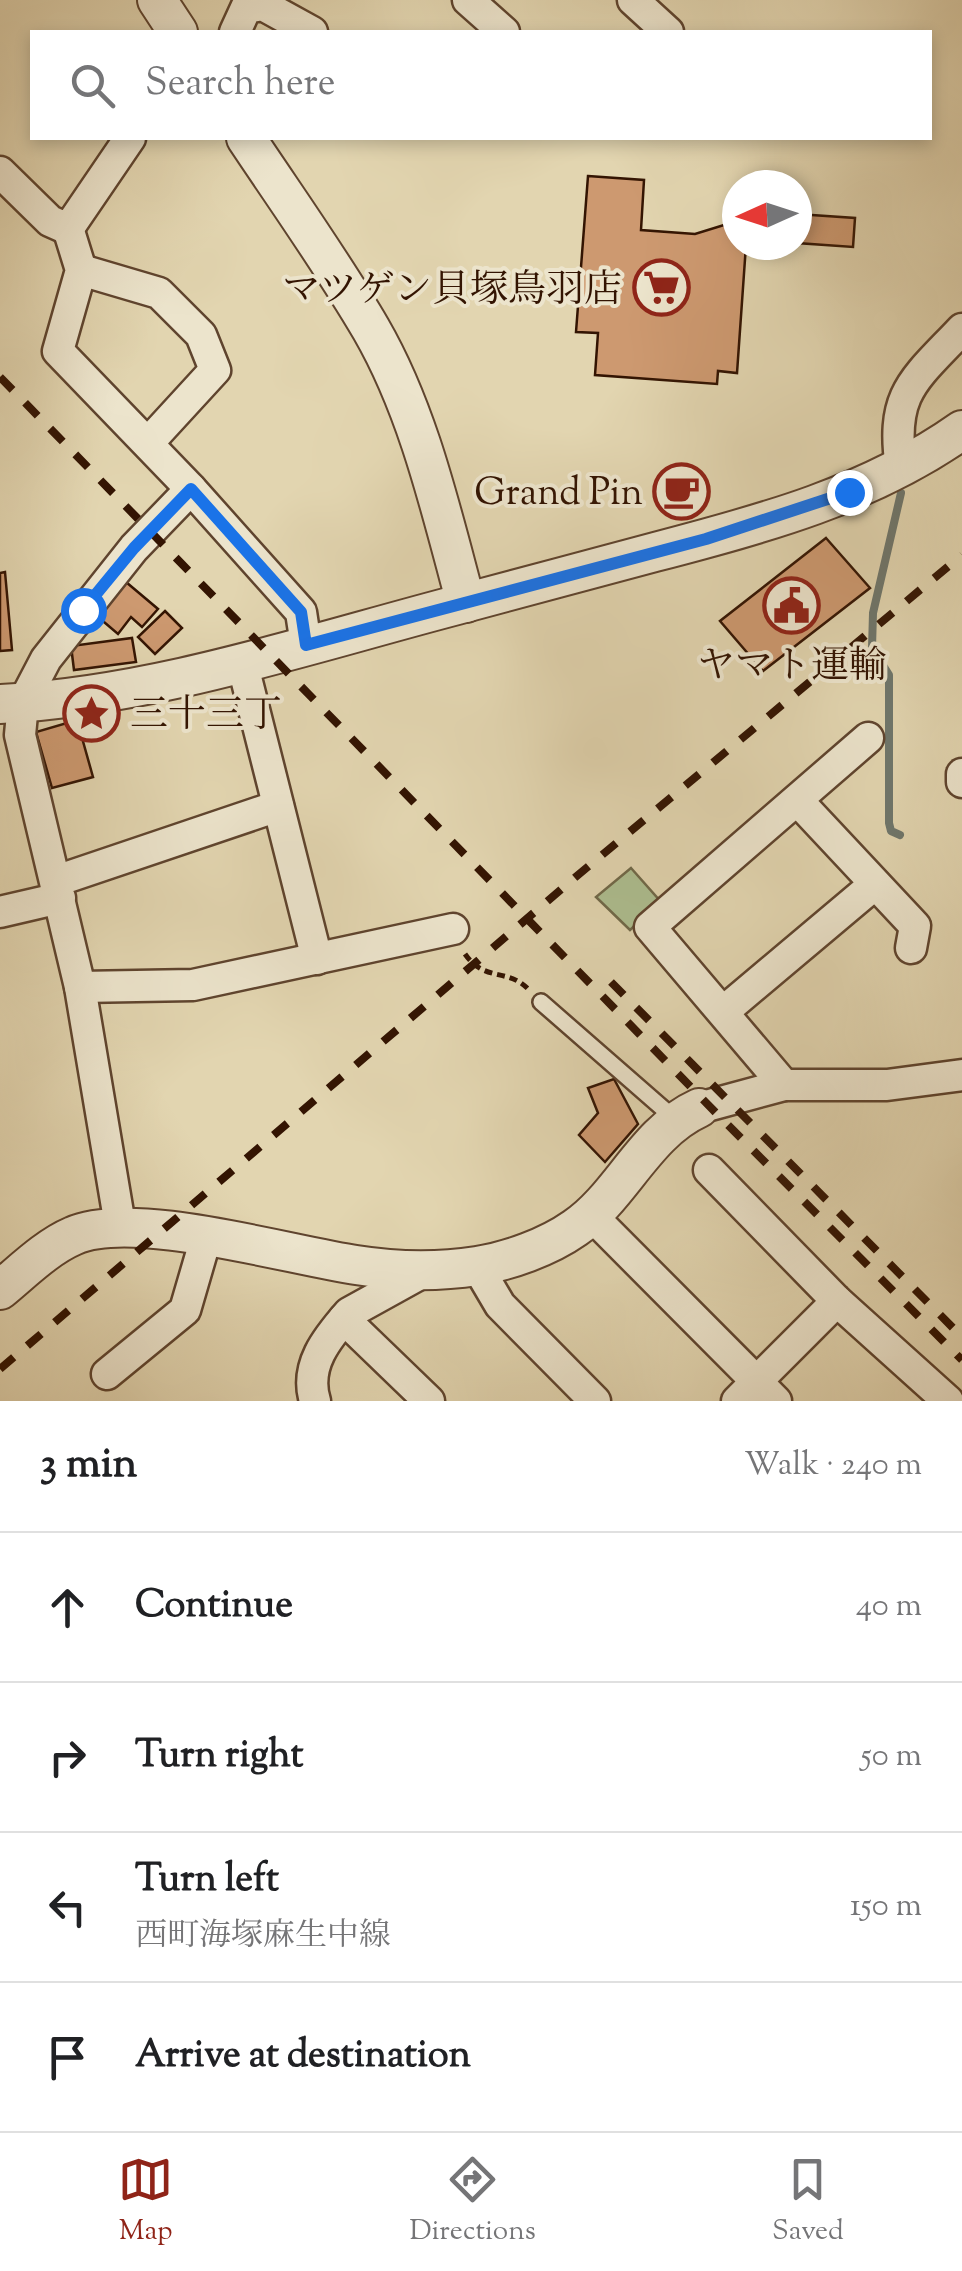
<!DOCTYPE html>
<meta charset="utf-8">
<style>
body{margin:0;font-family:"Sorts Mill Goudy","Noto Serif JP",serif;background:#f6f6f6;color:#202124}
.compass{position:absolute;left:722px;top:170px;width:90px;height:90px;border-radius:50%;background:#fff;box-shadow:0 5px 15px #0003;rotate:267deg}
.stop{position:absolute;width:30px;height:30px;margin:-22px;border:8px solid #1a73e8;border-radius:50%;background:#fff}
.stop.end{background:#1a73e8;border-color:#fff;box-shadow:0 2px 10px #0008}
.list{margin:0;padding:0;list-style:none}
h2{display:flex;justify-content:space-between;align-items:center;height:130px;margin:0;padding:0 40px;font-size:42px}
h2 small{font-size:32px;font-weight:400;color:#757577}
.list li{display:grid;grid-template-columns:65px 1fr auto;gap:30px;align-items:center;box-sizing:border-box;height:150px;padding:0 40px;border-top:2px solid #e0e0e0}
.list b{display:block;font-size:38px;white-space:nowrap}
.list p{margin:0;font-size:32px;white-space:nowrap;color:#757577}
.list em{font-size:32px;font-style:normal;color:#757577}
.icon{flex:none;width:55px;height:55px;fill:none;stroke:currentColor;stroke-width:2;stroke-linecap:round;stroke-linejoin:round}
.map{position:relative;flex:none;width:962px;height:1401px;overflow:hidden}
.search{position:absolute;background:#fff;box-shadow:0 5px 15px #0003;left:30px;right:30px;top:30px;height:110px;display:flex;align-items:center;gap:25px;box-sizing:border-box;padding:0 35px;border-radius:0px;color:#757577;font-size:38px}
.sheet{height:730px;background:#fff}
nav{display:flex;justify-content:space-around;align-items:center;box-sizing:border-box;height:140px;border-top:2px solid #e0e0e0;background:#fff;font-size:28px;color:#757577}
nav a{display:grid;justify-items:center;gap:5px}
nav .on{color:#8f2418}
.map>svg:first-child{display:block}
.green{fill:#adbe90;stroke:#706949;stroke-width:2.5}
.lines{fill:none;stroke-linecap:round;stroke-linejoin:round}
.stream{stroke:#6e766c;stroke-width:8}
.building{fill:#cd9970;stroke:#331402;stroke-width:2.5}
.service-casing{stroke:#5f442e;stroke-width:20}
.minor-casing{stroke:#5f442e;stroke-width:35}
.tertiary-casing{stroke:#5f442e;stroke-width:42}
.path{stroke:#331402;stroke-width:5;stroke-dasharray:8 5;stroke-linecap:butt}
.service{stroke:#ece4cc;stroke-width:15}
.minor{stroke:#ece4cc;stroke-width:30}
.tertiary{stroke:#ece4cc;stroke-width:38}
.rail{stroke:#331402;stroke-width:8;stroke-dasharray:18 18;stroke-linecap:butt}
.route{stroke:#1a73e8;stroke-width:12}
.labels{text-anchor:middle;stroke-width:8;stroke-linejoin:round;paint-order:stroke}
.poi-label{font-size:38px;fill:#331402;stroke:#ece4cc;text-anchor:end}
</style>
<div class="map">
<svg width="962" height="1401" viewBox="0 0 962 1401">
<rect width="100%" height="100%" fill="#e2d5b0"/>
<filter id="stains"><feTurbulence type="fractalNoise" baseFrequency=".002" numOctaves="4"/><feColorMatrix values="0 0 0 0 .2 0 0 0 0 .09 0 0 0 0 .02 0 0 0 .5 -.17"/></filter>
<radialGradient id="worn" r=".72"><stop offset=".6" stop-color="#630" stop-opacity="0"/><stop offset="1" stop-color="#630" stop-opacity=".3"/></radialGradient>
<!-- green -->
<polygon class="green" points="631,868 661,902 630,930 596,897"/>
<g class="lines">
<!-- stream -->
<polyline class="stream" points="900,835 891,831 889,823 889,675 872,648 873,613 901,493"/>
</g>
<!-- building -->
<g class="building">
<polygon points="588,176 644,180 641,230 695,234 737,221 737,245 746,245 737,373 718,371 717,384 595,375 598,333 576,332"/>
<polygon points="797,214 855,218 853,247 797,243"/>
<polygon points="826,538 870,588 763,671 720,621"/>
<polygon points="5,572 12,650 0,651 0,573"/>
<polygon points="126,582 158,609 142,627 131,617 118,634 97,616"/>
<polygon points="165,611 182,628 155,654 138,637"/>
<polygon points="132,638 136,662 74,670 71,646"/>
<polygon points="77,720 93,777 52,788 36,732"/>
<polygon points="614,1079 638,1124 605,1162 579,1135 598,1113 588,1088"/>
</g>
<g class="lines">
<defs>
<polyline id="service" points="541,1002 675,1119"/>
<g id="minor">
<polyline points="468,0 504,32"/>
<polyline points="633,0 668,32"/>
<polyline points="235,32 246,8 263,5 312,32"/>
<polyline points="0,172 50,221 68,229 130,138"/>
<polyline points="68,228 81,270 58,351 191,489 301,612 306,645"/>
<polyline points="81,270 159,293 201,335 215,370 148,443"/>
<path d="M901,468c-11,-75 13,-88 61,-139"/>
<polyline points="242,662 317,959"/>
<polyline points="962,782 962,774"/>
<polyline points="798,801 915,926 911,948"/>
<polyline points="56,881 278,806"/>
<polyline points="0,912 60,898"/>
<polyline points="80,987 193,985 453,929"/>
<polyline points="723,1012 875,884"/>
<polyline points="784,1085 650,927 868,738"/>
<polyline points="699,1108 784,1085 887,1085 962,1075"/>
<polyline points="709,1170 837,1301 948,1401"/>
<polyline points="590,1214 776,1401"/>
<polyline points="120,1225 80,987 20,735 23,703 46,659 134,548 191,489"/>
<polyline points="477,1266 500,1305 595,1401"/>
<polyline points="344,1319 429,1401"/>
<polyline points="107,1374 185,1310 206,1238"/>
<path d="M315,1401c-11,-35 12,-63 34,-88l76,-42"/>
<polyline points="737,1401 837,1301"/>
</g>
<g id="tertiary">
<polyline points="157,0 178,32"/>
<path d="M246,138c42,63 87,126 125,191 48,83 70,182 95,274"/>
<path d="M0,704c155,-8 308,-60 457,-99 66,-18 132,-35 198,-53 108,-28 215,-57 307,-122"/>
<path d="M0,1290c22,-18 47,-43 73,-54 59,-27 215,19 283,29 38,6 82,7 121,1 32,-5 71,-19 98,-38 47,-32 69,-95 124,-120"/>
</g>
</defs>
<!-- service casing -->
<use href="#service" class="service-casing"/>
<!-- minor casing -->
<use href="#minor" class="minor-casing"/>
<!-- tertiary casing -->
<use href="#tertiary" class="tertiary-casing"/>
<!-- path -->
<path class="path" d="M465,954c20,29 44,13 65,37"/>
<!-- service -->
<use href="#service" class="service"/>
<!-- minor -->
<use href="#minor" class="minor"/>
<!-- tertiary -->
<use href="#tertiary" class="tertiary"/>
<!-- rail -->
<g class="rail">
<polyline points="0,377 720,1117 962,1360"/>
<polyline points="611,982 962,1337"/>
<polyline points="0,1369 578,875 962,555"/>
</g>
</g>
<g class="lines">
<!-- route -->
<polyline class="route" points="83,610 134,548 191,489 301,612 306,645 706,539 849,492"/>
</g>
<!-- icons -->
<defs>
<symbol id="supermarket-ring" viewBox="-11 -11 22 22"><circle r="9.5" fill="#ece4cc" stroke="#8f2418" stroke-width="1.5"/><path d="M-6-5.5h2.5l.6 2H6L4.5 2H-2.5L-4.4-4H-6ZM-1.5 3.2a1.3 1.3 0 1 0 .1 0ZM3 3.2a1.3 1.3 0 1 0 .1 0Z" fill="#8f2418"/></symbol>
<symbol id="cafe-ring" viewBox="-11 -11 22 22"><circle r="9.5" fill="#ece4cc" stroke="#8f2418" stroke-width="1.5"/><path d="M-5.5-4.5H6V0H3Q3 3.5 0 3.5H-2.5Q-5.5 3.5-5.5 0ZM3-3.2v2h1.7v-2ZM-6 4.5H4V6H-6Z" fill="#8f2418"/></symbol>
<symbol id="civic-ring" viewBox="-11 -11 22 22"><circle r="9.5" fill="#ece4cc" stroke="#8f2418" stroke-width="1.5"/><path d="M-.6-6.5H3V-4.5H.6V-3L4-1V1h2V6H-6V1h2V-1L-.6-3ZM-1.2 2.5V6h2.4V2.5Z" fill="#8f2418"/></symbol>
<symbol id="sight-ring" viewBox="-11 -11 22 22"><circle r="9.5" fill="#ece4cc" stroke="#8f2418" stroke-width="1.5"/><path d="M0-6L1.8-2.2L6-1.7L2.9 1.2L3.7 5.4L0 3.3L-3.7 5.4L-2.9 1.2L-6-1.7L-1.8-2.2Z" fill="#8f2418"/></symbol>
</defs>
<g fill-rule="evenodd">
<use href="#supermarket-ring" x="630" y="256" width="63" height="63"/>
<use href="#cafe-ring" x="650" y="460" width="63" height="63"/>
<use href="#civic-ring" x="760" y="574" width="63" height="63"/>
<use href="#sight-ring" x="60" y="682" width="63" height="63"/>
</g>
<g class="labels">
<!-- poi labels -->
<g class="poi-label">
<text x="622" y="301">マツゲン貝塚鳥羽店</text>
<text x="643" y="504">Grand Pin</text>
<text x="792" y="677" text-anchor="middle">ヤマト運輸</text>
<text x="130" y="726" text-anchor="start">三十三丁</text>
</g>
</g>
<rect width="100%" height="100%" filter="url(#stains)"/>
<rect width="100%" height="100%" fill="url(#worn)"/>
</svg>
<svg class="compass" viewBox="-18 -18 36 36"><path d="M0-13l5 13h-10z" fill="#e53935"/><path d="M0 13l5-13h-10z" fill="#757577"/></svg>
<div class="stop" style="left:83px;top:610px"></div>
<div class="stop end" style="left:849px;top:492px"></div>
<div class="search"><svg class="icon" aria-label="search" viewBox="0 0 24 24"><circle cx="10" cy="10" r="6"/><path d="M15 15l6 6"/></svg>Search here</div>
</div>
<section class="sheet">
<h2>3 min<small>Walk · 240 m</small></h2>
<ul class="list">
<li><svg class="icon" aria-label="ahead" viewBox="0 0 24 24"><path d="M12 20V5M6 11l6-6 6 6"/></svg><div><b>Continue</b></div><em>40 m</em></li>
<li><svg class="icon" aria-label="right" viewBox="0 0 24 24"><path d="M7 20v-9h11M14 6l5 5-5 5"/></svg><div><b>Turn right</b></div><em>50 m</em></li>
<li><svg class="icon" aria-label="left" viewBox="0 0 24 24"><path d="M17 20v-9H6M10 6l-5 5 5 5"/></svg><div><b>Turn left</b><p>西町海塚麻生中線</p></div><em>150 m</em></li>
<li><svg class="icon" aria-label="arrive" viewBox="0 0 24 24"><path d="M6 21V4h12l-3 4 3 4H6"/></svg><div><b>Arrive at destination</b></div></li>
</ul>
</section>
<nav>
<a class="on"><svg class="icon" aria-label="map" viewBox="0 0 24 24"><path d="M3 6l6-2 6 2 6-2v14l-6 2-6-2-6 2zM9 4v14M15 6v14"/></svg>Map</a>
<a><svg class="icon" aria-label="directions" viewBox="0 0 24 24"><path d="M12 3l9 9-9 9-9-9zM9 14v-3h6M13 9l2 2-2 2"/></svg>Directions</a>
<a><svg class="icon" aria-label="saved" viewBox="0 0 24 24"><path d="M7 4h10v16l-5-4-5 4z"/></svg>Saved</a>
</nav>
